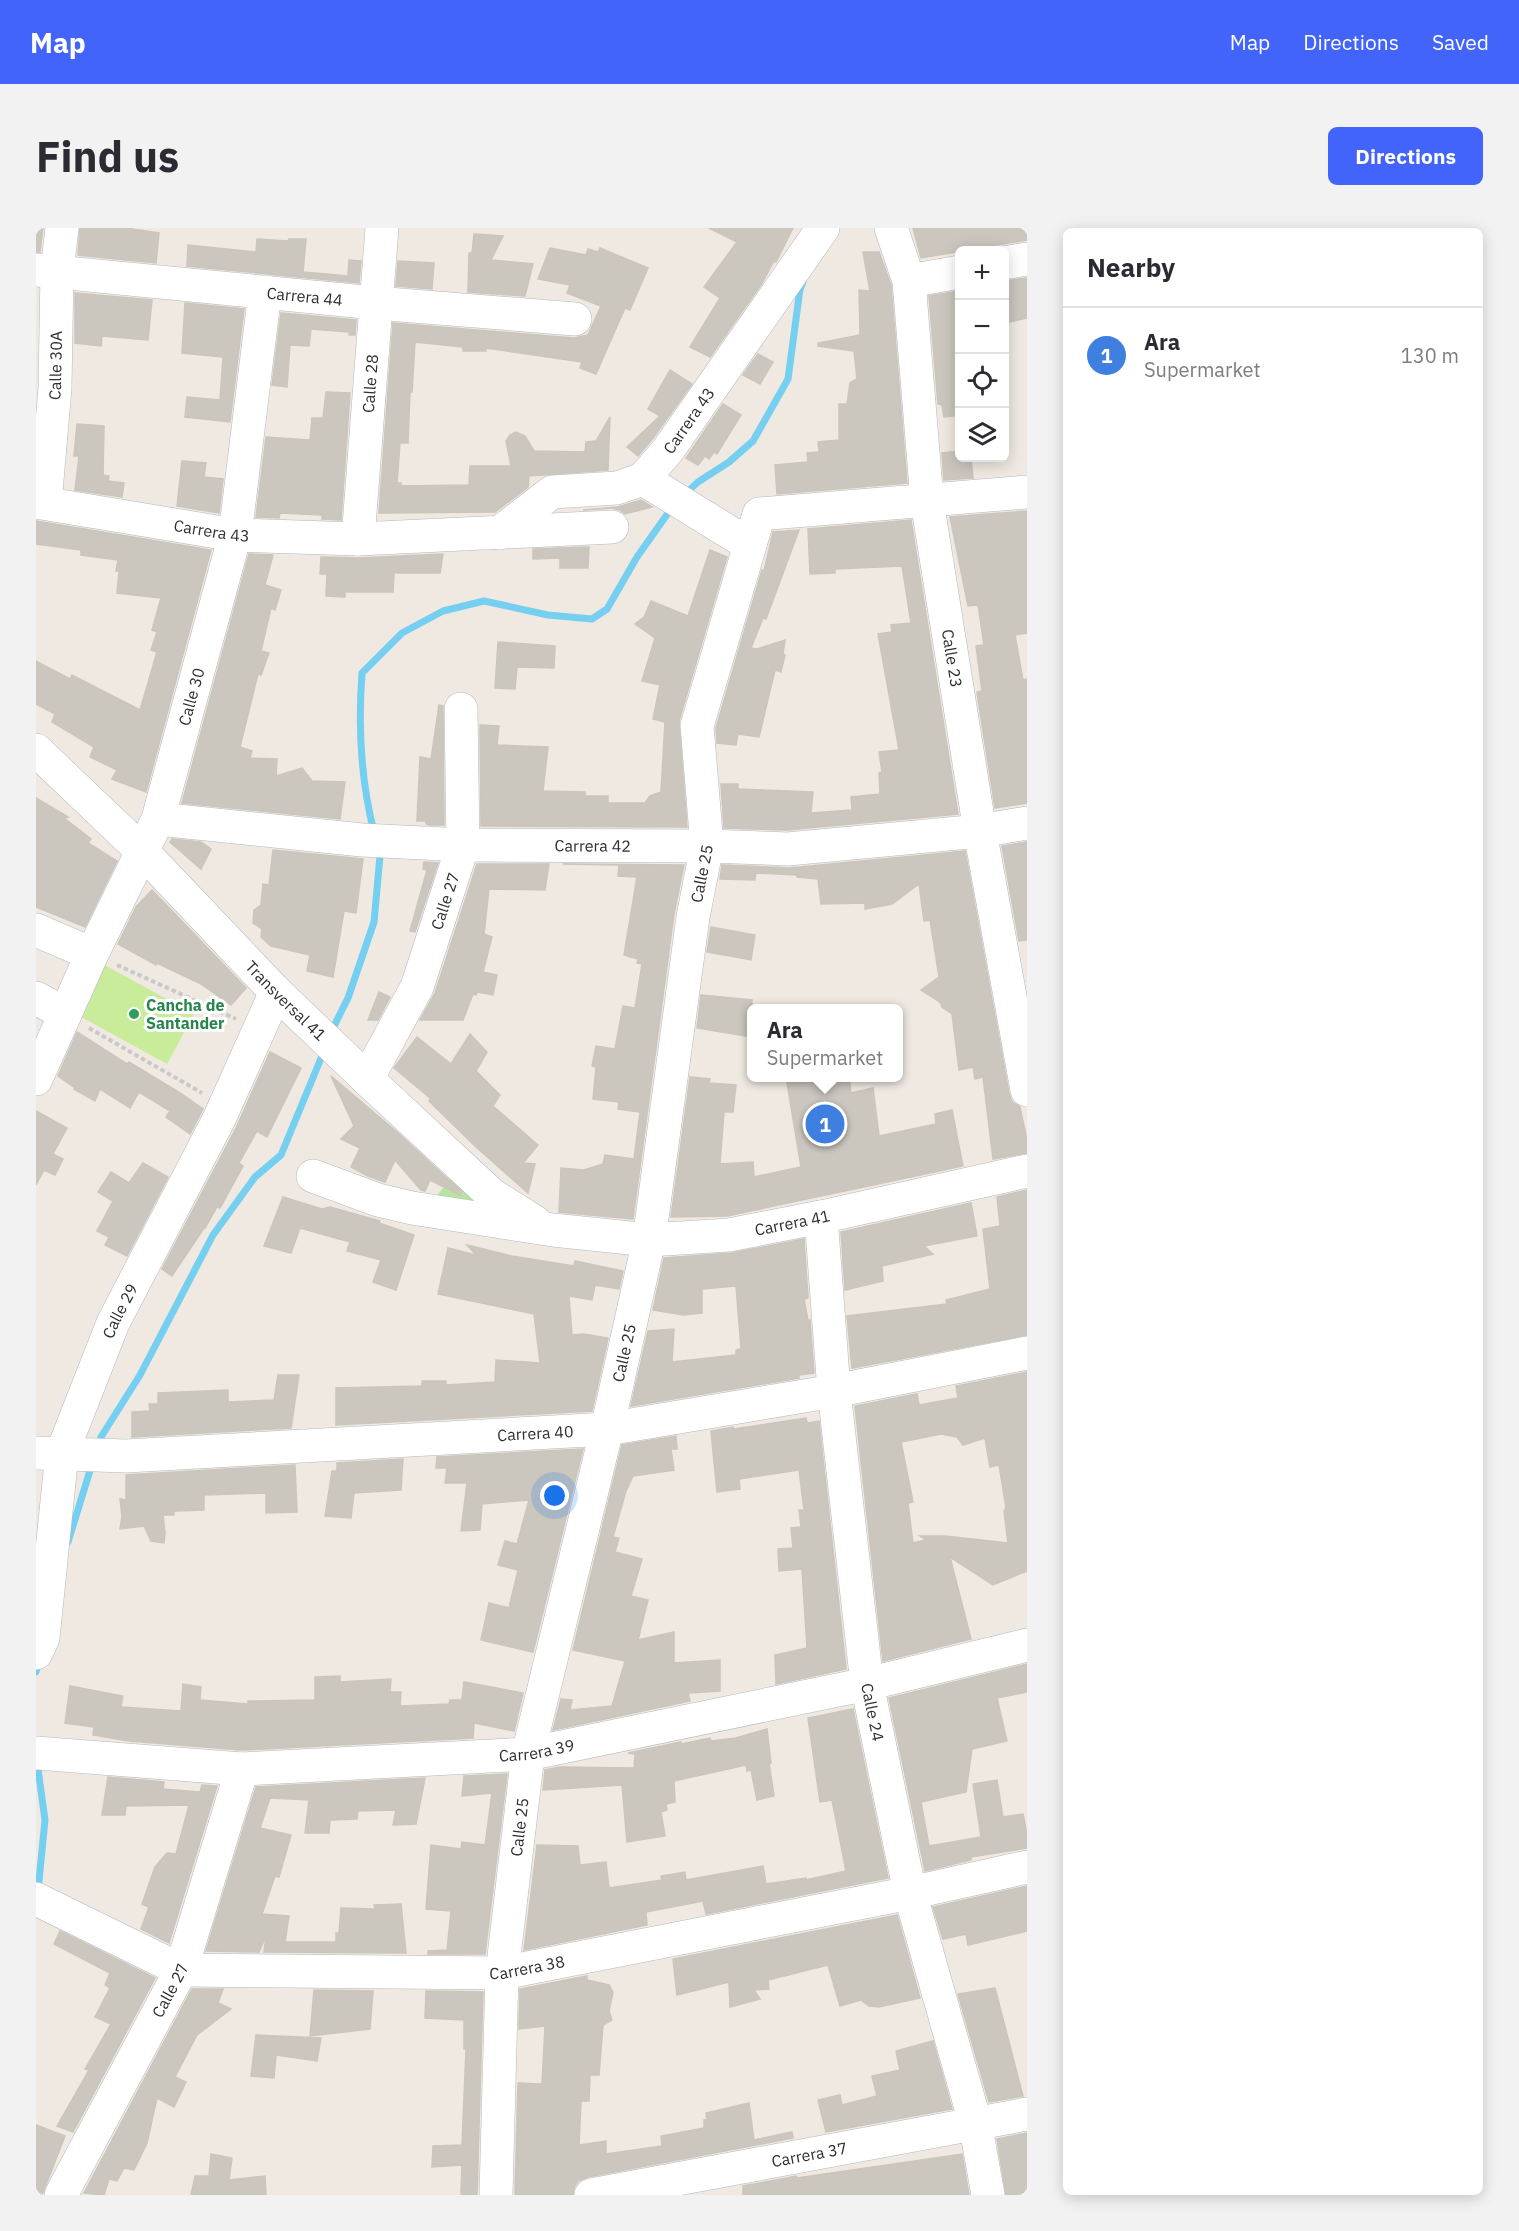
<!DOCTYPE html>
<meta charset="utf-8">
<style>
body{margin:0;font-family:"IBM Plex Sans",sans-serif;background:#f2f2f3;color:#2b2b33}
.controls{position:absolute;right:18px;top:18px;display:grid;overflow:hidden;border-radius:9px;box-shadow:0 3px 15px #0003}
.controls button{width:54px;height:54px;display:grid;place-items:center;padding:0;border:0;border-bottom:2px solid #e1e1e2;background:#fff;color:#2b2b33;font:30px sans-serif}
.you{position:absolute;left:519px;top:1268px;width:21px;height:21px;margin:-15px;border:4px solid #fff;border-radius:50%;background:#1a73e8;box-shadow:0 0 0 9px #1a73e833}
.badge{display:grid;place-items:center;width:39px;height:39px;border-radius:50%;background:#4264fb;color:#fff;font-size:20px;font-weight:700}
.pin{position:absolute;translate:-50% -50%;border:3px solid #fff;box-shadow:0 2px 6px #0006}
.popup{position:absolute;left:711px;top:776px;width:156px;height:78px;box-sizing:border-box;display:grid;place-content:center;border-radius:9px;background:#fff;filter:drop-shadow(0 2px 4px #0005);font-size:20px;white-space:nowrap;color:#7c7c81}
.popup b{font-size:22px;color:#2b2b33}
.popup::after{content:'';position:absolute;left:50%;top:100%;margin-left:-12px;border:12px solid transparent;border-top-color:#fff}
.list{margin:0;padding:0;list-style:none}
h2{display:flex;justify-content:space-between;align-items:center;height:78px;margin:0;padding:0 24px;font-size:26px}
h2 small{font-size:20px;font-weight:400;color:#7c7c81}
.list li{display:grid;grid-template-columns:39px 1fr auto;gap:18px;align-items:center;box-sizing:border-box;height:96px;padding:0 24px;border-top:2px solid #e1e1e2}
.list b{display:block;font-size:22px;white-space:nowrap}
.list p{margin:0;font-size:20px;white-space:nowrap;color:#7c7c81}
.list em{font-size:20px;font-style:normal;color:#7c7c81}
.icon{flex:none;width:33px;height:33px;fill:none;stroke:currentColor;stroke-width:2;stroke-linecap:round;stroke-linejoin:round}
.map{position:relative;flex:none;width:991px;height:1967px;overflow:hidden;border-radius:9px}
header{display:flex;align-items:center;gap:36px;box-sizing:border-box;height:84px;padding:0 30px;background:#4264fb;color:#fff}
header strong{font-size:28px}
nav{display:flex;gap:33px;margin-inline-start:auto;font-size:21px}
.intro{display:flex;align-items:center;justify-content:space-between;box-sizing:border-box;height:144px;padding:0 36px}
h1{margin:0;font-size:42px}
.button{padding:15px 27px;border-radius:9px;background:#4264fb;color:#fff;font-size:21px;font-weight:700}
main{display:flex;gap:36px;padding:0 36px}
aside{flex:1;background:#fff;border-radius:9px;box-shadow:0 3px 15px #0003}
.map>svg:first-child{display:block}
.green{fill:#b6e59e}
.pitch{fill:#c9ec9a}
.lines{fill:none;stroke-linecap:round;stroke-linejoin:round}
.stream{stroke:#75cff0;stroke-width:7}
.building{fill:#cbc7bf;stroke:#cbc5ba;stroke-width:1.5;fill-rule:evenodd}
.minor-casing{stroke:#b4b7c1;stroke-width:34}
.path{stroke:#c9c9c9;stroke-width:4;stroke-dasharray:4.5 3;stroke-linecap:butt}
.minor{stroke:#fff;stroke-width:33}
.leisure-dot{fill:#2e9e5b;stroke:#fff;stroke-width:2}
.labels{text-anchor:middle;stroke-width:6;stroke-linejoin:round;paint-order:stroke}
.street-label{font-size:16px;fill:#2e2e2e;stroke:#fff}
.leisure-label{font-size:16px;font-weight:bold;fill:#27864d;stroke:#fff;text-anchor:start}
</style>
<header>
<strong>Map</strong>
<nav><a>Map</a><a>Directions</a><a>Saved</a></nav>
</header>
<div class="intro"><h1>Find us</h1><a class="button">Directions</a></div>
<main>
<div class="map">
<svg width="991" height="1967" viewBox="0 0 991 1967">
<rect width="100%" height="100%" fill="#efe9e1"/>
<!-- green -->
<polygon class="green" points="416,949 460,986 395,975"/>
<!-- pitch -->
<polygon class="pitch" points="65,735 158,786 131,836 38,785"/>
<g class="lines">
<!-- stream -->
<g class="stream">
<polyline points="649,266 662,254 693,234 717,213 752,151 764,61 767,54"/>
<path d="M338,604c-13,-51 -16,-106 -12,-159l40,-40 41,-22 41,-10 64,14 44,4 15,-10 30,-52 36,-51"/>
<polyline points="295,804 312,770 338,694 344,628 342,620"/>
<polyline points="62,1219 65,1209 104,1147 177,1007 219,949 245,927 288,823"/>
<polyline points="32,1314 56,1236"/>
<polyline points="0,1444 4,1432"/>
<polyline points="1,1534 9,1592 2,1663"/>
</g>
</g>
<!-- building -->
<g class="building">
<polygon points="0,0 7,0 4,24 0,24"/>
<polygon points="44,0 90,0 123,5 120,35 42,27"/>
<polygon points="673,0 757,0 740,34 738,33 726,55 674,129 654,119 684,70 668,59 701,14"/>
<polygon points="877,0 991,0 991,12 885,30"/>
<polygon points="438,6 467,8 455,32 497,36 489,68 432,64 433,25 436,25"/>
<polygon points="221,11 252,13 253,11 270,11 267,44 312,48 313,32 325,33 323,55 151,38 152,17 220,24"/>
<polygon points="514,20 550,27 552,21 562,24 564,20 612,40 594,82 589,80 560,146 544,140 546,134 450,120 450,123 427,123 427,119 379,114 376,164 374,164 372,215 364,215 361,255 365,255 365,258 433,257 434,238 475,238 470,213 474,207 480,204 489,208 498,223 549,224 550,214 560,213 574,189 572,242 493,248 492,259 459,284 343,285 357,95 538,110 552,107 565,78 531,65 534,57 502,51"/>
<polygon points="827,24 843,24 855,57 871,255 741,266 739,237 772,234 771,225 783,224 782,214 803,212 803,176 811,176 814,155 821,151 818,123 782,118 782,115 824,107 823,62 834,63"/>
<polygon points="362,33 398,35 396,61 360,58"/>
<polygon points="991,50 991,90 969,95 969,53"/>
<polygon points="924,63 924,187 908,189 906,177 902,176 893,68"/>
<polygon points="39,65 116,72 112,112 66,108 65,118 39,115"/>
<polygon points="149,75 208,81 194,194 149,189 151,169 184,172 187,129 146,125"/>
<polygon points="245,85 320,92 319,107 313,107 313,104 275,101 273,118 254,117 251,159 236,157"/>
<polygon points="722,126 737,134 724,156 707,147"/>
<polygon points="634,142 656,156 617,210 602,228 591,219 624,188 612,181"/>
<polygon points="290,164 314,165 305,292 286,291 286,287 244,285 243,290 220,289 230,209 274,212 276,190 287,190"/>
<polygon points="687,176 705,187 681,226 678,224 673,231 669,228 662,237 650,230"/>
<polygon points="41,196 68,198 67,247 73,248 72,253 88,255 86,269 39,262 43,228 38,228"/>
<polygon points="924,223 924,230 935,230 937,250 908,252 906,225"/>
<polygon points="146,233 170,235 168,249 187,251 183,285 141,278"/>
<polygon points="605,272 616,279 589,286 584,282 576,280 547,282 582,279"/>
<polygon points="991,283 991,405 979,407 987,452 991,451 991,575 959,580 941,464 946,463 940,418 948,417 942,377 932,378 914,289"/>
<polygon points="875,292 922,586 751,602 688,600 685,556 702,556 702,561 777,564 775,585 816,582 815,569 844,566 843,545 846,544 843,524 863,522 842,406 856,404 855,397 875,395 866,338 799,341 799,345 774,346 772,301"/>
<polygon points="0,293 175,322 110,564 76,551 81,542 54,529 58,519 16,494 19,486 0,476 0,433 34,451 36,447 104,482 121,424 115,422 121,404 116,402 125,370 81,365 83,343 80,343 82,332 45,327 45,322 0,316"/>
<polygon points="763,302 730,391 727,390 715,420 721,421 749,412 747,426 749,427 745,444 739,442 723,509 702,506 700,517 681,515 680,500 726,342 728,343 737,304"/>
<polygon points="553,319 552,340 524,340 524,330 497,331 497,321"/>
<polygon points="674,322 691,329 643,493 651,599 445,598 444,497 463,498 461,517 512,519 507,563 549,564 549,568 572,568 572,575 609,575 614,568 625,564 629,494 617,491 624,457 606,453 619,410 599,396 608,389 615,373 652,388"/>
<polygon points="213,326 237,327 229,357 245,362 239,382 235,380 225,423 233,425 225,447 222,446 204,519 216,523 214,530 241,531 240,548 266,540 276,553 309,554 304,591 146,575"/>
<polygon points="407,326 404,345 358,345 357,364 309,364 309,369 290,368 291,346 284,346 285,329 323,330"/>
<polygon points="462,414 519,418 518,440 481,439 479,461 459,460"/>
<polygon points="403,477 407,478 408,597 394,597 390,596 390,593 381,593 384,529 395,531"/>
<polygon points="0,570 32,589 28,590 55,611 52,615 81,633 49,699 0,679"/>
<polygon points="136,611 165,614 175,621 165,641 134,614"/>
<polygon points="991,614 991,712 983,713 966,618"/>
<polygon points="237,622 327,631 320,685 308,683 297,749 271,743 274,727 235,718 225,709 226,701 217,695 218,682 225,677 227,656 233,657"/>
<polygon points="929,623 973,865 976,874 984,879 991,912 991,925 957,931 947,849 939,851 937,839 923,842 916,786 906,779 904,774 885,762 903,749 894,692 888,693 883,656 856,676 829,681 829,675 785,676 782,651 761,649 761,647 720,645 719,652 684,651 686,637 754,640"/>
<polygon points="388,634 402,635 379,704 374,703 391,642 387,641"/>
<polygon points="441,636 513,636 509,662 453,661 448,706 456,709 447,744 461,747 457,767 441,764 440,767 437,766 427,792 384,792 399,765"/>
<polygon points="527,636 648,637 638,686 597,991 523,984 525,940 548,942 567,936 569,927 598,931 604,884 582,881 583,874 557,871 560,839 556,838 560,818 579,821 587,778 599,780 606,736 601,735 602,731 588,727 601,649 582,648 583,637"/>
<polygon points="116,662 210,760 195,777 165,756 121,735 120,737 82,716 100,679"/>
<polygon points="675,699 719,707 715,732 671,724"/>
<polygon points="343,764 354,769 342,792 332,792"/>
<polygon points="665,767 716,772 716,809 661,800"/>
<polygon points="41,804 91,836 93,834 144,865 167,881 154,906 130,889 134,883 103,864 94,880 64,861 59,873 38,861 39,860 22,848"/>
<polygon points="434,806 451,824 440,843 464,867 457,878 502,917 487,935 499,936 492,965 440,919 393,873 394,870 358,840 381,809 415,836"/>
<polygon points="234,824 265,840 231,909 221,903 203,935 207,938 184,980 181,979 169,1000 168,1000 136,1048 126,1041 200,900"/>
<polygon points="295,848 361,904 426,964 424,967 394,952 389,963 385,962 359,932 349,954 332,948 315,939 324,920 305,911 318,898"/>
<polygon points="654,849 674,851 673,855 700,857 697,884 688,884 684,936 717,934 718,949 765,939 750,849 813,849 815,865 837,860 843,908 900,896 899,886 916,882 927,938 691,988 635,989"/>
<polygon points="0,883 31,900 17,926 27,931 19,947 8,942 0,957"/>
<polygon points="107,935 132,949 91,1028 69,1017 73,1009 61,1003 77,973 62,964 75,944 93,955"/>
<polygon points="991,962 991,1107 816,1140 811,1088 911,1076 910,1072 954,1061 947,1001 964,998 961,969"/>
<polygon points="247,969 286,981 294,979 344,993 343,995 378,1007 360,1062 337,1054 345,1032 311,1023 314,1014 264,1000 255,1025 228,1018"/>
<polygon points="935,975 941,1008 888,1018 897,1026 846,1038 847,1053 809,1062 805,1004"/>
<polygon points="768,1011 772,1070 768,1071 772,1093 774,1092 778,1145 763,1147 763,1150 595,1178 612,1103 638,1101 636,1134 700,1127 700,1122 705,1121 700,1058 666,1061 666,1085 647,1087 617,1082 628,1030 696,1025"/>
<polygon points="431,1017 476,1028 538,1038 539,1033 587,1043 583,1061 559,1057 556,1072 533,1068 536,1107 548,1106 572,1110 556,1183 300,1197 300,1160 386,1158 386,1153 410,1153 410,1157 459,1154 460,1132 504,1135 498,1086 402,1066 412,1020 440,1027"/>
<path d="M991,1144v199l-34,14 -43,-28 21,82 -88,22 -28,-255 62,-12 2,11 39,-7 -2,-12zM905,1206l16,3 6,8 22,-7 5,29 9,-2 7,43 -2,3 4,32 -63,-7h-25l6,4 -13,3 -5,-40 5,-1 -12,-60z"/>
<polygon points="242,1147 263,1147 255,1200 96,1209 96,1184 114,1183 113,1176 122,1176 122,1165 192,1162 192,1174 238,1172"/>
<polygon points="770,1190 771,1195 783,1193 810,1441 740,1456 739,1427 771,1420 766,1341 743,1343 742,1321 757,1320 755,1300 765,1299 763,1282 768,1282 763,1242 703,1251 704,1261 681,1264 675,1203 697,1199 698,1201"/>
<polygon points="640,1208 641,1221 635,1221 638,1242 597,1248 590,1263 577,1309 583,1310 579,1324 606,1331 595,1368 612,1372 602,1412 638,1404 638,1435 684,1432 684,1463 652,1465 654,1473 517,1502 525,1471 536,1472 534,1482 576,1478 589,1433 537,1422 586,1217"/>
<polygon points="547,1221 497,1424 445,1412 453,1375 473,1380 482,1342 462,1337 469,1313 481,1316 493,1272 446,1276 444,1302 425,1303 431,1255 409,1255 411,1240 400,1240 401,1229"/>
<polygon points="367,1231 365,1262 318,1265 315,1290 289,1288 296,1243 301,1243 301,1235"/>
<polygon points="259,1237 261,1284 230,1285 230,1265 168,1267 168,1282 138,1283 138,1287 127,1287 129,1305 128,1315 115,1313 108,1298 84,1301 86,1288 84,1271 90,1272 90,1247"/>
<polygon points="991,1436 991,1464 961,1470 971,1513 936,1521 930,1564 885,1574 893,1618 945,1609 937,1556 961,1552 967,1589 987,1586 991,1606 991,1620 935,1629 935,1632 889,1643 853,1470"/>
<polygon points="304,1448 304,1454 355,1451 354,1464 365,1464 364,1478 413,1476 414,1472 426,1472 428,1454 487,1465 478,1503 438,1495 437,1510 206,1522 93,1513 57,1507 58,1499 29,1495 34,1458 87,1468 85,1479 145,1483 147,1456 165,1459 164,1472 212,1476 212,1473 279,1472 279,1449"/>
<polygon points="817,1481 852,1650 670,1686 667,1673 610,1684 611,1697 488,1722 501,1617 542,1618 544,1637 570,1634 573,1660 626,1652 625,1648 649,1644 650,1652 727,1638 730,1656 770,1650 770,1652 810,1643 796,1572 784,1574 772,1490"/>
<polygon points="731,1501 735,1535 733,1535 738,1568 721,1572 715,1542 711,1543 710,1537 638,1553 639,1574 630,1576 631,1582 625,1584 629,1608 591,1614 586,1557 507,1562 509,1542 524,1539 598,1540 599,1526 592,1525 645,1514 645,1516 674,1510 675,1513 700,1510"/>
<polygon points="471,1546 449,1726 392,1726 392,1723 411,1722 415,1683 390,1681 395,1617 425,1621 426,1614 449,1617 456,1565 426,1568 428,1548"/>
<polygon points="72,1549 128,1554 127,1561 164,1564 166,1557 181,1558 133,1715 105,1701 113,1679 106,1676 119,1639 131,1625 140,1626 153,1577 90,1578 89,1587 66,1587"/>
<polygon points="389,1550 380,1596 357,1597 360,1582 322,1583 321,1591 294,1592 293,1605 269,1605 273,1572 234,1570 224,1600 255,1607 243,1649 239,1648 226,1686 253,1688 249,1714 300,1714 300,1705 303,1705 305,1680 339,1681 338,1677 365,1676 370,1725 228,1724 230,1708 223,1724 170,1723 220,1559"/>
<polygon points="991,1658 991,1703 932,1717 930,1706 907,1711 897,1679"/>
<polygon points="861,1687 884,1770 843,1779 833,1778 825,1772 804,1778 792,1737 732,1752 733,1761 718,1762 724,1771 694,1779 693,1754 641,1767 637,1731"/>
<polygon points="24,1703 119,1750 37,1904 21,1898 53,1842 49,1841 75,1796 59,1789 74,1760 69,1757 74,1745 18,1716"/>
<polygon points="551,1748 551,1752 573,1757 577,1764 573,1783 576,1792 567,1797 563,1847 554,1847 553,1873 545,1873 543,1917 570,1913 570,1926 626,1918 625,1908 668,1900 668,1892 671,1891 670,1885 713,1875 718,1912 756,1904 757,1910 552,1949 542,1953 538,1960 537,1967 479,1967 482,1855 506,1856 509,1798 483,1801 484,1761"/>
<polygon points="959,1760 987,1868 953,1874 922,1766"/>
<polygon points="156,1761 187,1761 182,1775 195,1781 161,1807 139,1849 150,1854 138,1879 121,1870 111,1915 98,1942 88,1940 81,1953 73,1951 68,1967 48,1965"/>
<polygon points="278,1762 337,1763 334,1801 274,1808"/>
<polygon points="390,1763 447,1764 441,1967 425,1967 426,1937 396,1939 397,1918 426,1917 430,1821 428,1821 428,1792 389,1790"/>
<polygon points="220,1807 285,1810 281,1833 240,1827 238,1850 215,1848"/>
<polygon points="897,1813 916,1881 790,1904 782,1872 804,1867 806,1877 841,1868 836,1848 864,1842 860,1823"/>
<polygon points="0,1897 29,1908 6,1967 0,1967"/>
<polygon points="991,1905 991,1967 970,1967 961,1911"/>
<polygon points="175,1926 196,1930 193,1952 229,1948 230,1967 155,1967 159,1948 173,1948"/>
<polygon points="926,1926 933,1967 707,1967 707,1958 751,1950 760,1948 761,1950"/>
</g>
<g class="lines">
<defs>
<g id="minor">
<path id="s1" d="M855,0l18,53 18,220 53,330 47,259"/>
<polyline points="968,35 991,31"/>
<path id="s2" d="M0,42l339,33 200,16"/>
<polyline points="873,53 924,44"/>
<polyline points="607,251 714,317"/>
<path id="s3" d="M0,274l199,33 123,4 254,-12"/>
<path id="s4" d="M9,275l10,-115 2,-117 5,-43"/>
<path id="s5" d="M463,305l53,-41 65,-4 26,-9 25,-29 155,-222"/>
<path id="s6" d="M322,311l24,-311"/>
<path id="s7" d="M0,522l107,102 133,140 91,87 125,116 43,27"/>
<path id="s8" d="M122,591l204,21 101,5 244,1 81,3 192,-18 47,-8"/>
<polyline points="0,702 56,726"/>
<polyline points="0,770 29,786"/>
<path id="s9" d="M0,851l56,-125 66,-135 77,-284 30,-243"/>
<path id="s10" d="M331,851l50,-92 46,-142 -2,-136"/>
<path id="s11" d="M277,948l65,24 34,8 141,22 96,10 80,-5 92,-18 206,-46"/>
<path id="s12" d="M785,989l13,174 33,293 43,209 65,229 13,73"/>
<path id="s13" d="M0,1225l90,3 481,-27 227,-38 193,-38"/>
<path id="s14" d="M0,1425l7,-15 19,-185 51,-130 106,-204 57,-127"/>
<path id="s15" d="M0,1525l206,16 286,-15 339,-70 160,-39"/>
<path id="s16" d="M0,1671l145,71 321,3 408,-80 117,-26"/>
<path id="s17" d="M25,1967l120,-225 61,-201"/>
<path id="s18" d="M460,1967l6,-222 26,-219 79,-325 42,-189 44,-323 14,-71 -10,-120 62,-212 268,-22"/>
<path id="s19" d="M555,1967l436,-81"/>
</g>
</defs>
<!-- minor casing -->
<use href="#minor" class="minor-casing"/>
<!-- path -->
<g class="path">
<polyline points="81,737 200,791"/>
<polyline points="53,800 166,865"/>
</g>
<!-- minor -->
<use href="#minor" class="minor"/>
</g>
<!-- markers -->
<circle class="leisure-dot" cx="98" cy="786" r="6"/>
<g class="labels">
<!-- street labels -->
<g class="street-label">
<text dy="6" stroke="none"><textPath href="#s2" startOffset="270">Carrera 44</textPath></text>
<text dy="6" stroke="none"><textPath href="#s4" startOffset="138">Calle 30A</textPath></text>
<text dy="6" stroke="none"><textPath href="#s6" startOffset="156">Calle 28</textPath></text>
<text dy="6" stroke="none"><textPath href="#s5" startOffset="234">Carrera 43</textPath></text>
<text dy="6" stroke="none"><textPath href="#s3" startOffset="178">Carrera 43</textPath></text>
<text dy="6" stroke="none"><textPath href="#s1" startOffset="436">Calle 23</textPath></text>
<text dy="6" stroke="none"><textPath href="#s9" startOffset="414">Calle 30</textPath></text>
<text dy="6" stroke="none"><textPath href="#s8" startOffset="436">Carrera 42</textPath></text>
<text dy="6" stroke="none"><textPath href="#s18" startOffset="1341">Calle 25</textPath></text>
<text dy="6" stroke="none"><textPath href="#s10" startOffset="195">Calle 27</textPath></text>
<text dy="6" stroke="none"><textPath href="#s7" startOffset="354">Transversal 41</textPath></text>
<text dy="6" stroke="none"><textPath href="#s11" startOffset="488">Carrera 41</textPath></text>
<text dy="6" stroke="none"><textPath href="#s14" startOffset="356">Calle 29</textPath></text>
<text dy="6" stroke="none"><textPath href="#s18" startOffset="855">Calle 25</textPath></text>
<text dy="6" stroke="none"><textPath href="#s13" startOffset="500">Carrera 40</textPath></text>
<text dy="6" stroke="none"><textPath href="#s12" startOffset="498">Calle 24</textPath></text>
<text dy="6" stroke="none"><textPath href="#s15" startOffset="502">Carrera 39</textPath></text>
<text dy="6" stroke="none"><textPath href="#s18" startOffset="369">Calle 25</textPath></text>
<text dy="6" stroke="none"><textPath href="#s16" startOffset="508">Carrera 38</textPath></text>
<text dy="6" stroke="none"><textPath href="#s17" startOffset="232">Calle 27</textPath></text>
<text dy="6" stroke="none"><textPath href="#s19" startOffset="222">Carrera 37</textPath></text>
</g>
<!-- leisure labels -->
<g class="leisure-label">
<text x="110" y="783">Cancha de<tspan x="110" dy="18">Santander</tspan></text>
</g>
</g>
</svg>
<div class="controls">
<button>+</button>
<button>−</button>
<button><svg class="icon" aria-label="locate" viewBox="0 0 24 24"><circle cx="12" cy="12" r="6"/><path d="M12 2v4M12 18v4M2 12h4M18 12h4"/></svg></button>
<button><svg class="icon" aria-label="layers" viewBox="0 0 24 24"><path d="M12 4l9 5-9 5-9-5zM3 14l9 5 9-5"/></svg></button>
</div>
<div class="you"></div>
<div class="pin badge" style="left:789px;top:896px;background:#3f7fe0">1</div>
<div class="popup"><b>Ara</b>Supermarket</div>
</div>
<aside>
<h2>Nearby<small></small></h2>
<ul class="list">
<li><span class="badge" style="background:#3f7fe0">1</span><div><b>Ara</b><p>Supermarket</p></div><em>130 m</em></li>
</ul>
</aside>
</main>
